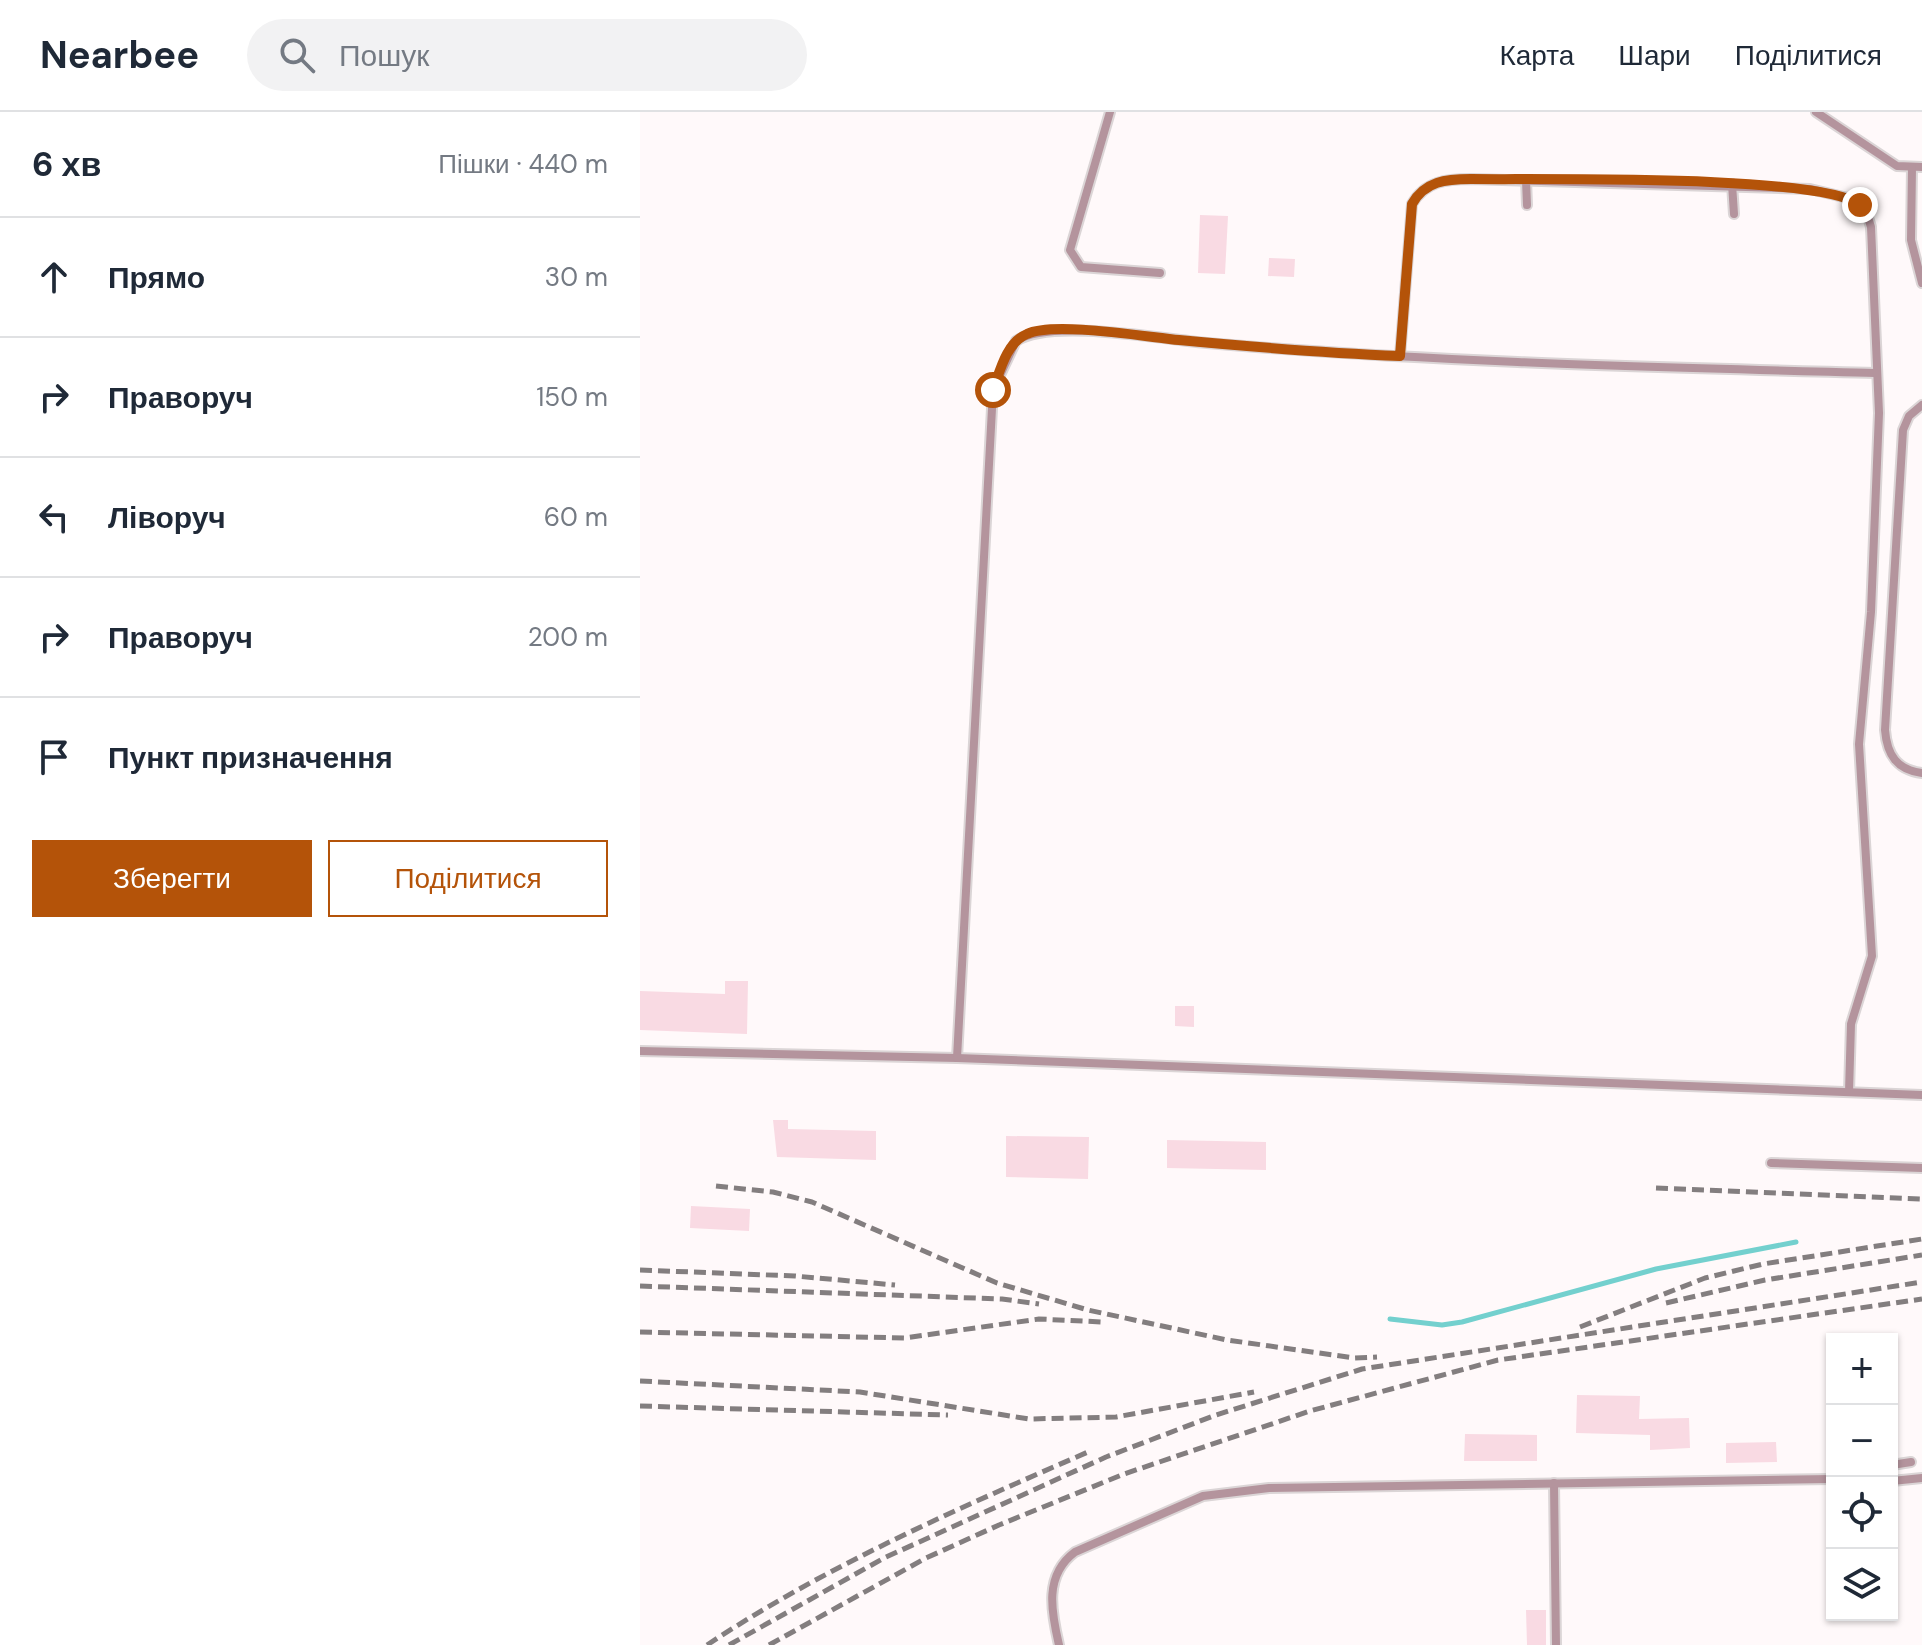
<!DOCTYPE html>
<html lang="uk">
<meta charset="utf-8">
<style>
body{margin:0;font-family:"DM Sans",sans-serif;background:#f2f2f3;color:#1f2937}
.controls{position:absolute;right:24px;bottom:24px;display:grid;overflow:hidden;border-radius:0px;box-shadow:0 2px 6px #0004}
.controls button{width:72px;height:72px;display:grid;place-items:center;padding:0;border:0;border-bottom:2px solid #e0e1e3;background:#fff;color:#1f2937;font:40px sans-serif}
.stop{position:absolute;width:24px;height:24px;margin:-18px;border:6px solid #b45309;border-radius:50%;background:#fff}
.stop.end{background:#b45309;border-color:#fff;box-shadow:0 2px 8px #0008}
.list{margin:0;padding:0;list-style:none}
h2{display:flex;justify-content:space-between;align-items:center;height:104px;margin:0;padding:0 32px;font-size:34px}
h2 small{font-size:26px;font-weight:400;color:#747a83}
.list li{display:grid;grid-template-columns:52px 1fr auto;gap:24px;align-items:center;box-sizing:border-box;height:120px;padding:0 32px;border-top:2px solid #e0e1e3}
.list b{display:block;font-size:30px;white-space:nowrap}
.list em{font-size:26px;font-style:normal;color:#747a83}
.actions{display:flex;gap:16px;padding:24px 32px}
.actions a{flex:1;padding:18px 0;border:2px solid #b45309;border-radius:0px;text-align:center;font-size:28px;color:#b45309}
.actions .main{background:#b45309;color:#fff}
.icon{flex:none;width:44px;height:44px;fill:none;stroke:currentColor;stroke-width:2;stroke-linecap:round;stroke-linejoin:round}
.map{position:relative;flex:none;width:1282px;height:1533px;overflow:hidden}
header{display:flex;align-items:center;gap:48px;box-sizing:border-box;height:112px;padding:0 40px;background:#fff;border-bottom:2px solid #e0e1e3}
header strong{font-size:38px}
nav{display:flex;gap:44px;margin-inline-start:auto;font-size:28px}
.search{width:560px;height:72px;background:#f2f2f3;display:flex;align-items:center;gap:20px;box-sizing:border-box;padding:0 28px;border-radius:44px;color:#747a83;font-size:30px}
main{display:flex}
aside{flex:1;background:#fff}
.map>svg:first-child{display:block}
.lines{fill:none;stroke-linecap:round;stroke-linejoin:round}
.stream{stroke:#73d0ce;stroke-width:5}
.building{fill:#f9dae3}
.service-casing{stroke:#dbd5d6;stroke-width:12}
.service{stroke:#b4949d;stroke-width:8}
.rail{stroke:#837e7f;stroke-width:5;stroke-dasharray:12 6;stroke-linecap:butt}
.route{stroke:#b45309;stroke-width:10}
</style>
<header>
<strong>Nearbee</strong>
<div class="search"><svg class="icon" aria-label="search" viewBox="0 0 24 24"><circle cx="10" cy="10" r="6"/><path d="M15 15l6 6"/></svg>Пошук</div>
<nav><a>Карта</a><a>Шари</a><a>Поділитися</a></nav>
</header>
<main>
<aside>
<h2>6 хв<small>Пішки · 440 m</small></h2>
<ul class="list">
<li><svg class="icon" aria-label="ahead" viewBox="0 0 24 24"><path d="M12 20V5M6 11l6-6 6 6"/></svg><div><b>Прямо</b></div><em>30 m</em></li>
<li><svg class="icon" aria-label="right" viewBox="0 0 24 24"><path d="M7 20v-9h11M14 6l5 5-5 5"/></svg><div><b>Праворуч</b></div><em>150 m</em></li>
<li><svg class="icon" aria-label="left" viewBox="0 0 24 24"><path d="M17 20v-9H6M10 6l-5 5 5 5"/></svg><div><b>Ліворуч</b></div><em>60 m</em></li>
<li><svg class="icon" aria-label="right" viewBox="0 0 24 24"><path d="M7 20v-9h11M14 6l5 5-5 5"/></svg><div><b>Праворуч</b></div><em>200 m</em></li>
<li><svg class="icon" aria-label="arrive" viewBox="0 0 24 24"><path d="M6 21V4h12l-3 4 3 4H6"/></svg><div><b>Пункт призначення</b></div></li>
</ul>
<div class="actions"><a class="main">Зберегти</a><a>Поділитися</a></div>
</aside>
<div class="map">
<svg width="1282" height="1533" viewBox="0 0 1282 1533">
<rect width="100%" height="100%" fill="#fff9fa"/>
<g class="lines">
<!-- stream -->
<polyline class="stream" points="750,1207 802,1213 822,1210 1016,1157 1156,1130"/>
</g>
<!-- building -->
<g class="building">
<polygon points="560,103 588,104 585,162 558,161"/>
<polygon points="629,146 655,147 654,165 628,164"/>
<polygon points="85,869 108,869 107,922 0,918 0,879 85,882"/>
<polygon points="535,894 554,894 554,915 535,914"/>
<polygon points="133,1008 148,1008 148,1017 236,1019 236,1048 137,1045"/>
<polygon points="366,1024 449,1025 448,1067 366,1065"/>
<polygon points="527,1028 626,1030 626,1058 527,1056"/>
<polygon points="51,1094 110,1097 109,1119 50,1116"/>
<polygon points="937,1283 1000,1284 999,1307 1049,1306 1050,1336 1010,1338 1010,1323 936,1321"/>
<polygon points="825,1322 897,1323 897,1349 824,1349"/>
<polygon points="1136,1330 1137,1350 1086,1351 1086,1331"/>
<polygon points="886,1498 906,1498 906,1533 887,1533"/>
</g>
<g class="lines">
<defs>
<g id="service">
<polyline points="470,0 430,138 441,155 520,161"/>
<polyline points="1176,0 1257,54 1282,55"/>
<polyline points="1272,55 1271,128 1282,171"/>
<polyline points="886,68 887,93"/>
<polyline points="1092,72 1094,102"/>
<path d="M760,244l12,-152c13,-23 35,-25 59,-25l339,10 42,10 14,12 5,16 8,186 -8,199 -12,132 13,212 -21,68 -2,68"/>
<path d="M1282,293l-13,11 -6,14 -18,300c2,25 12,40 37,43"/>
<polyline points="0,939 317,946 1282,983"/>
<path d="M317,946l36,-668 23,-49c34,-23 147,-2 191,2 222,19 446,24 668,30"/>
<polyline points="1131,1051 1282,1056"/>
<polyline points="1252,1353 1271,1350"/>
<polyline points="1252,1369 1282,1366"/>
<polyline points="914,1371 916,1533"/>
<path d="M419,1533c-8,-34 -15,-70 16,-93l128,-56 66,-8 563,-9"/>
</g>
</defs>
<!-- service casing -->
<use href="#service" class="service-casing"/>
<!-- service -->
<use href="#service" class="service"/>
<!-- rail -->
<g class="rail">
<polyline points="76,1074 133,1080 172,1090 357,1171 448,1198 587,1228 715,1246 737,1245"/>
<polyline points="1016,1076 1282,1087"/>
<polyline points="0,1158 155,1164 255,1173"/>
<polyline points="0,1174 362,1187 399,1192"/>
<polyline points="1026,1191 1125,1168 1282,1143"/>
<polyline points="940,1215 1065,1166 1123,1152 1282,1127"/>
<polyline points="0,1220 264,1226 399,1207 462,1210"/>
<polyline points="0,1269 220,1280 389,1307 476,1305 614,1280"/>
<polyline points="0,1294 308,1303"/>
<path d="M67,1533c119,-79 250,-136 381,-193"/>
<polyline points="89,1533 244,1446 466,1345 576,1303 722,1257 1282,1170"/>
<polyline points="129,1533 286,1446 359,1413 484,1362 670,1299 858,1248 1282,1187"/>
</g>
</g>
<g class="lines">
<!-- route -->
<path class="route" d="M353,278c7,-19 13,-47 34,-56 26,-13 120,3 152,6 74,7 147,13 221,16l12,-152c13,-23 34,-25 59,-25 65,1 351,-5 389,26"/>
</g>
</svg>
<div class="controls">
<button>+</button>
<button>−</button>
<button><svg class="icon" aria-label="locate" viewBox="0 0 24 24"><circle cx="12" cy="12" r="6"/><path d="M12 2v4M12 18v4M2 12h4M18 12h4"/></svg></button>
<button><svg class="icon" aria-label="layers" viewBox="0 0 24 24"><path d="M12 4l9 5-9 5-9-5zM3 14l9 5 9-5"/></svg></button>
</div>
<div class="stop" style="left:353px;top:278px"></div>
<div class="stop end" style="left:1220px;top:93px"></div>
</div>
</main>
